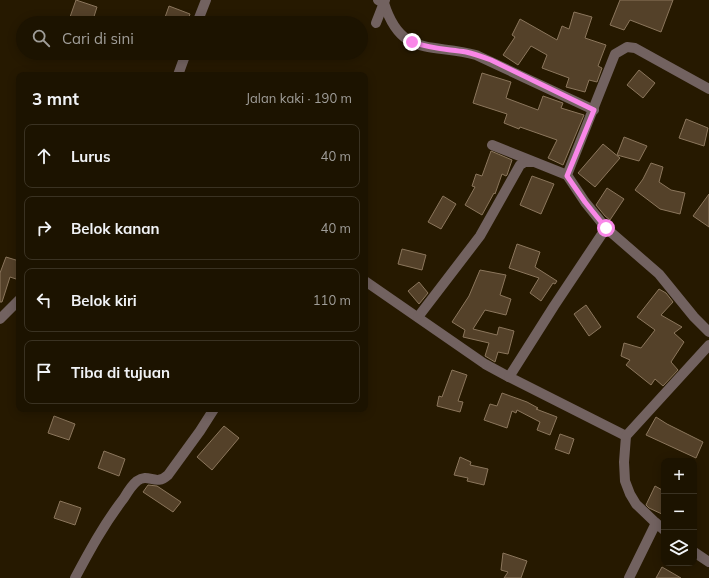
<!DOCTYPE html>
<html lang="id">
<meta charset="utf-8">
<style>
body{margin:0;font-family:Mulish,sans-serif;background:#29200f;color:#f1f3f6}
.controls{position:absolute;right:12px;bottom:12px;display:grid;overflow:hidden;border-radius:8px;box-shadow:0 2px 10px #0003}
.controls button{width:36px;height:36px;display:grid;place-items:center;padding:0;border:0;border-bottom:1px solid #3a3222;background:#1c1300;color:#f1f3f6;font:20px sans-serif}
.stop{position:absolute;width:12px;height:12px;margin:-9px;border:3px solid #f987e8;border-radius:50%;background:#fff}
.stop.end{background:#f987e8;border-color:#fff;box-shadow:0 1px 4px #0008}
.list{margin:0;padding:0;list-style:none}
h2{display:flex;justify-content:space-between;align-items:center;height:52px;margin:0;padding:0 16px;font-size:17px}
h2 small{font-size:13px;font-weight:400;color:#a09e99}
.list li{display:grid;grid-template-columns:26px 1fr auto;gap:12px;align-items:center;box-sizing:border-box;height:64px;margin:0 8px 8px;padding:0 8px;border:1px solid #3a3222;border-radius:8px}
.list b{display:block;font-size:15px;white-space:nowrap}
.list em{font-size:13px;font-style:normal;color:#a09e99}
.icon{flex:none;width:22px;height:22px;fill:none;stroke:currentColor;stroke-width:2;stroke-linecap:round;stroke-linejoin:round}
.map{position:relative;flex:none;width:709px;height:578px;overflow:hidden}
.search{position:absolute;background:#1c1300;box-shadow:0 2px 10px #0003;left:16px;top:16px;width:352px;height:44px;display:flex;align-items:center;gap:10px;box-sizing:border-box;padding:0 14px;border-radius:22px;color:#a09e99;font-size:15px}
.panel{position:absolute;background:#1c1300;box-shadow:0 2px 10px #0003;left:16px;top:72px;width:352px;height:340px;border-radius:8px}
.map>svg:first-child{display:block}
.building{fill:#544129;stroke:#8b765c}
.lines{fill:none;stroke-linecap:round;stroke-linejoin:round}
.minor{stroke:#726260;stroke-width:10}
.route{stroke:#f987e8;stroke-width:5}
</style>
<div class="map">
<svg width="709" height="578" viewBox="0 0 709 578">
<rect width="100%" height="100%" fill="#261900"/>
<!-- building -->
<g class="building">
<polygon points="76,0 97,7 92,23 70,17"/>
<polygon points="620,0 673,0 661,32 630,20 624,30 610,25"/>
<polygon points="169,6 190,14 187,23 163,23"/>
<polygon points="574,12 592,17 585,38 606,45 598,66 602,68 597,82 589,80 585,92 566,87 569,78 542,68 547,55 531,46 518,65 503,55 515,37 512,35 520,19 557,40 562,26 569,29"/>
<polygon points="639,70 655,83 643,98 627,85"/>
<polygon points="482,73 511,82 506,98 538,110 543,96 563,103 561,108 584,115 563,165 548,158 557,140 520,127 519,129 504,123 507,114 473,103"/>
<polygon points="686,119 708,128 704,146 679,138"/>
<polygon points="624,137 647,146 639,161 617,155"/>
<polygon points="603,144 620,158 595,187 578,173"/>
<polygon points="491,151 512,160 507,175 506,176 502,174 495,194 494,193 482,215 465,205 475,187 472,186 476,174 482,176"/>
<polygon points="651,163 663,167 659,182 671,190 685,193 680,214 660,209 635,190 643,179"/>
<polygon points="532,176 554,184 541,214 520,205"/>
<polygon points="607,188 624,199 610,220 605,216 596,205"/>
<polygon points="709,194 709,227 693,216"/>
<polygon points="443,196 456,204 441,229 428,222"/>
<polygon points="517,244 540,252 535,267 557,281 555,284 553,283 541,301 530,293 539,278 509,268"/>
<polygon points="402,249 426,255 422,270 398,264"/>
<polygon points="6,257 19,261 19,280 10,277 2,302 0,302 0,273"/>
<polygon points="480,270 506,275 500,295 511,299 506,315 485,310 473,329 497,335 499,327 514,331 508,354 498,352 495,362 485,356 489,343 463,337 465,330 452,322 469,296"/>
<polygon points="419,282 428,293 419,304 408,291"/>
<polygon points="659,289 666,293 673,302 661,315 682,327 674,333 684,342 671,362 678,370 663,386 655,379 651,385 626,365 630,360 621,356 624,343 641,348 655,330 637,317"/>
<polygon points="586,305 601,327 589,336 574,314"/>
<polygon points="452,370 467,375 458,401 463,402 460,412 437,406 439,396 442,397"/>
<polygon points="502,393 527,402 538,408 536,409 557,417 550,435 537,430 540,422 517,410 516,413 512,411 507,428 484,420 490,404 497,406"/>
<polygon points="54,416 75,424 69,440 48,433"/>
<polygon points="656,417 667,424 703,442 696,458 646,435"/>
<polygon points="224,426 239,438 212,470 197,457"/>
<polygon points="560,434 574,439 569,454 555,449"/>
<polygon points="104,451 125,459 119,476 98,468"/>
<polygon points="460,457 471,462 470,465 488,469 484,485 467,481 468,478 454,475"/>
<polygon points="148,485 157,486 181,502 173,512 143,492"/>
<polygon points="655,486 664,491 664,515 649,508 646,505"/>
<polygon points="60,501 81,508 75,525 54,518"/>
<polygon points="503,553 527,561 521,578 504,578 508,572 501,570"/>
<polygon points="662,567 681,578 656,578"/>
</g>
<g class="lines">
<!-- minor -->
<g class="minor">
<path d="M378,0l6,3c17,55 48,40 92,52l118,55"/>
<polyline points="197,23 206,0"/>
<polyline points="376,23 385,0"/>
<polyline points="178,75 186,53"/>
<polyline points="492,145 567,175"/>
<polyline points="606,228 659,274 694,317 709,332"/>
<polyline points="365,281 485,364 509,377"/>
<polyline points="418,317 480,236 520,165 525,162 533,162"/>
<polyline points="0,319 19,300"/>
<polyline points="626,436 509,377 554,306 606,228 585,202 567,175 615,54 627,47 635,48 709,89"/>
<polyline points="656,523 636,504 630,494 625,481 624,462 626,436 709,345"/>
<polyline points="694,552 709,562"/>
<path d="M75,578c15,-28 29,-54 49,-80 3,-5 8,-13 13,-17 12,-9 18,6 31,-6l32,-44 14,-22"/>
<polyline points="629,578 656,523 664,530"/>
</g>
</g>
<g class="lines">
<!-- route -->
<path class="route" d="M412,42c19,7 35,7 54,10 9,2 17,5 25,8l103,50 -27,66 18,26 21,26"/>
</g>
</svg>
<div class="controls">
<button>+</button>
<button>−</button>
<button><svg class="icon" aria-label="layers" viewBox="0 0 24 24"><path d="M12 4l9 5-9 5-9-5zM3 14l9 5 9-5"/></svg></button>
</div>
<div class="stop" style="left:606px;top:228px"></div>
<div class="stop end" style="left:412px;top:42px"></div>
<div class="search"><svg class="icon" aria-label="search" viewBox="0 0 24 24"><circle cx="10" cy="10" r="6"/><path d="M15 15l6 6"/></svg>Cari di sini</div>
<section class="panel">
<h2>3 mnt<small>Jalan kaki · 190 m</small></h2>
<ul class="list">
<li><svg class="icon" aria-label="ahead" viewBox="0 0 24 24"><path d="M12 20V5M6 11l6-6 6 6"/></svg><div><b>Lurus</b></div><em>40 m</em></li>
<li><svg class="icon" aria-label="right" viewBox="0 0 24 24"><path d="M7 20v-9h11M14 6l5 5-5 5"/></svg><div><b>Belok kanan</b></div><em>40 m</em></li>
<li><svg class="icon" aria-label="left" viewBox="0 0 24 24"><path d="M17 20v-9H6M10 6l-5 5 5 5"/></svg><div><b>Belok kiri</b></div><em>110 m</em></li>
<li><svg class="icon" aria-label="arrive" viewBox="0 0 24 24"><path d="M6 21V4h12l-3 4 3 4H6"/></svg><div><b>Tiba di tujuan</b></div></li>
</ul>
</section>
</div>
